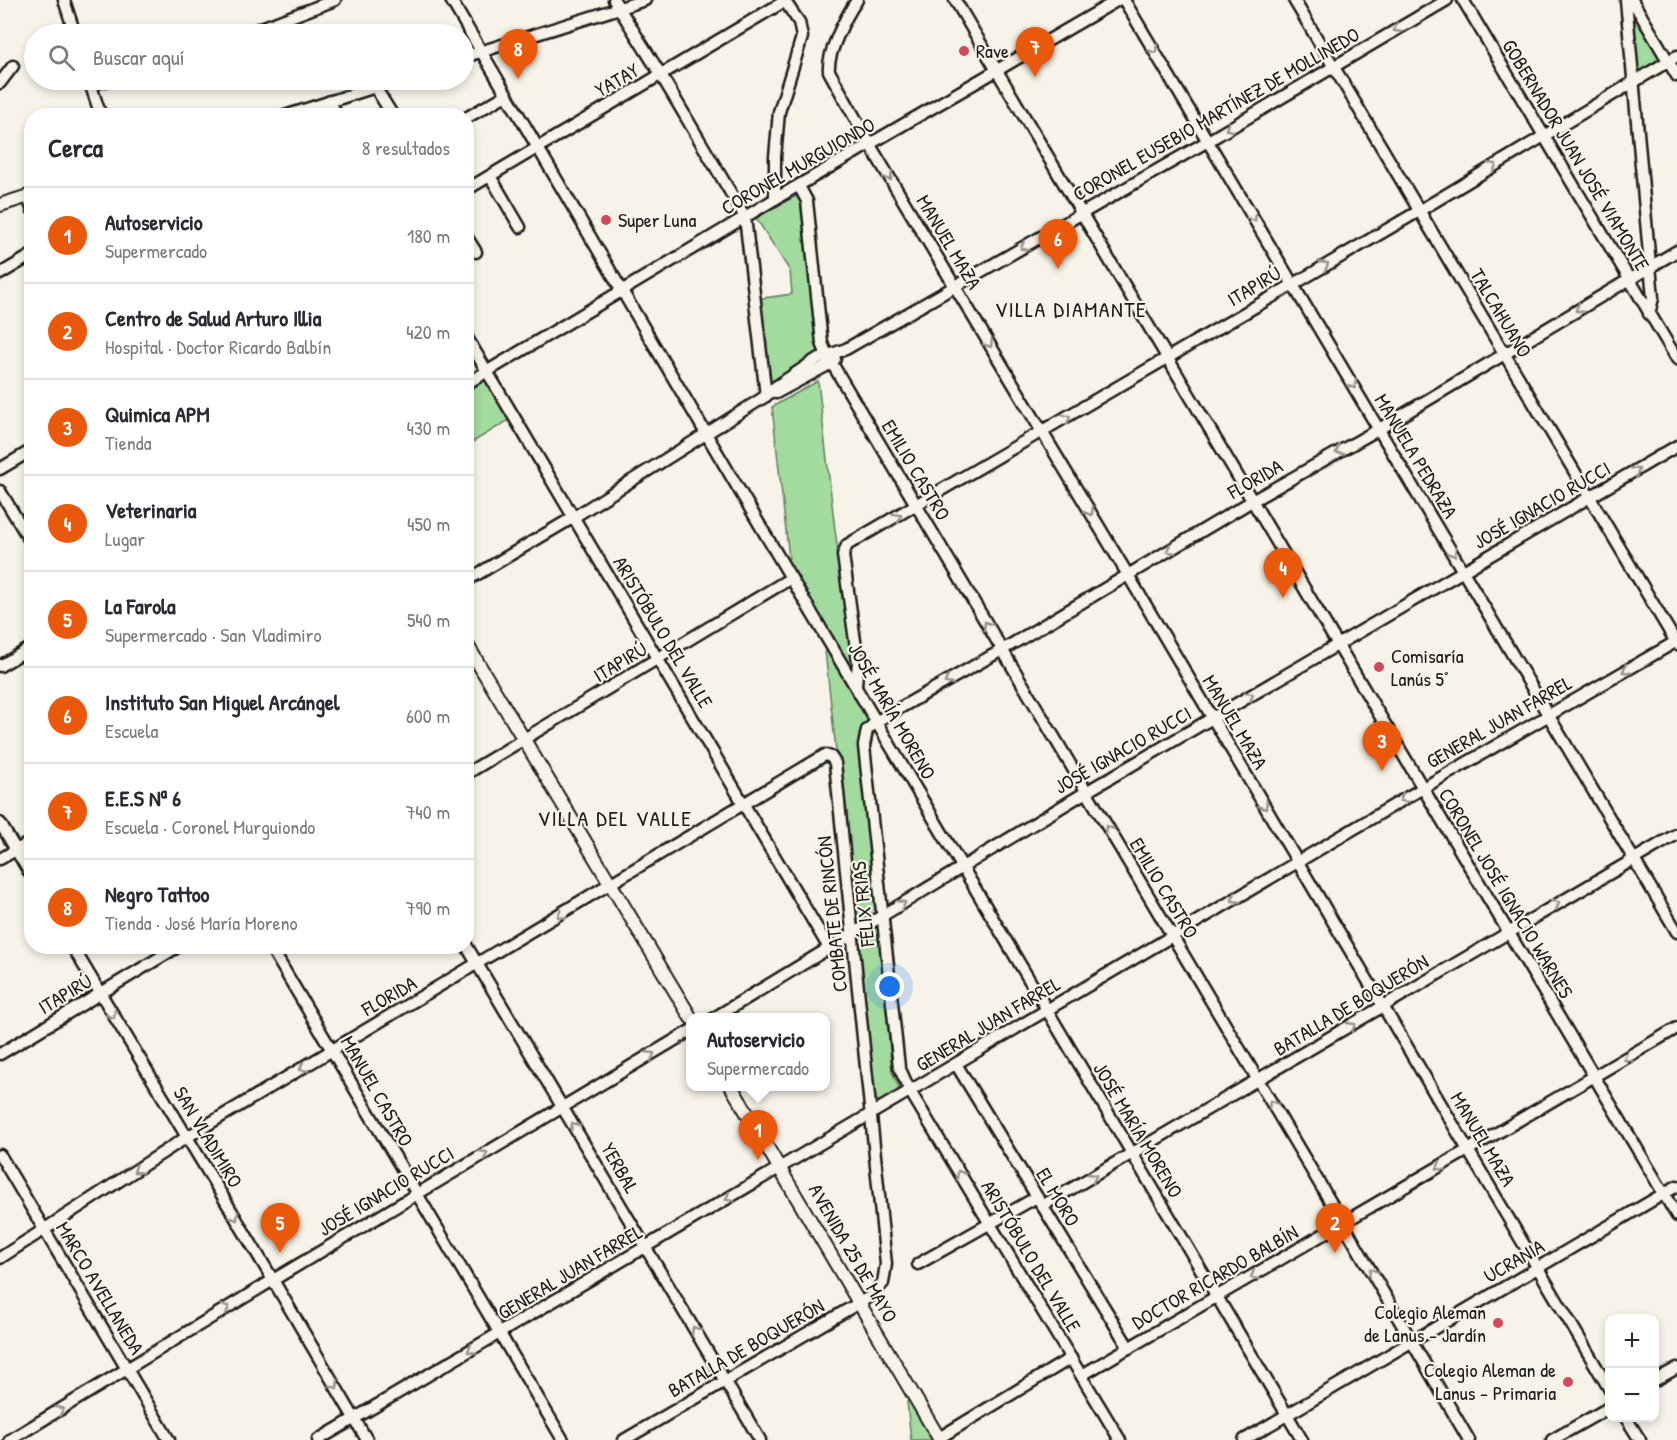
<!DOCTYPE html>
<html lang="es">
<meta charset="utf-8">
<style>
body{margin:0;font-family:"Patrick Hand",sans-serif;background:#f2f2f3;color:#2b2b33}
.controls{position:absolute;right:18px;bottom:18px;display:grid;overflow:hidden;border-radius:12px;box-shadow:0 3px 9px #0003}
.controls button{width:54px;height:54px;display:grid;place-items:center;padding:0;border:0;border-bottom:2px solid #e1e1e2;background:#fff;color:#2b2b33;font:30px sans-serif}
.you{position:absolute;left:890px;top:987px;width:21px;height:21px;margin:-15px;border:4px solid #fff;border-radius:50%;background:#1a73e8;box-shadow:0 0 0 9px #1a73e833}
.badge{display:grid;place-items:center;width:39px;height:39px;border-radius:50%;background:#ea580c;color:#fff;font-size:20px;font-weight:700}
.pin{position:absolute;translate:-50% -50px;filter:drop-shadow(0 2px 3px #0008)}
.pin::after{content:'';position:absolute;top:32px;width:21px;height:18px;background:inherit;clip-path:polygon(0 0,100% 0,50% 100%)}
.popup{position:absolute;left:686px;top:1013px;width:144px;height:78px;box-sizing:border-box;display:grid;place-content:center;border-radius:12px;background:#fff;filter:drop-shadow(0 2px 4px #0005);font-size:20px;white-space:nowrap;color:#7c7c81}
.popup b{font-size:22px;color:#2b2b33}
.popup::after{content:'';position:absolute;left:50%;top:100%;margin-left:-12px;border:12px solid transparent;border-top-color:#fff}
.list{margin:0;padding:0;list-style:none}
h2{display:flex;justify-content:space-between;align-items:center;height:78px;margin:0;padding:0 24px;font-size:26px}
h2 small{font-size:20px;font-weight:400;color:#7c7c81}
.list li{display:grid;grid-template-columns:39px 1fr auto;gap:18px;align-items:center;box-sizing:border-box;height:96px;padding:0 24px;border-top:2px solid #e1e1e2}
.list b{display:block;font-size:22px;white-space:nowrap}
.list p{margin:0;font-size:20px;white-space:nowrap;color:#7c7c81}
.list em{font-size:20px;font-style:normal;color:#7c7c81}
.icon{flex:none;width:33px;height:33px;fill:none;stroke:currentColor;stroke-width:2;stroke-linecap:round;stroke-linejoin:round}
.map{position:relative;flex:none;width:1677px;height:1440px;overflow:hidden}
.search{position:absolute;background:#fff;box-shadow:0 3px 9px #0003;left:24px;top:24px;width:450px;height:66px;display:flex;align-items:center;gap:15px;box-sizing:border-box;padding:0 21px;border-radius:33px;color:#7c7c81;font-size:22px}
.panel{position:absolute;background:#fff;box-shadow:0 3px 9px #0003;left:24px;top:108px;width:450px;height:846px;border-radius:24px}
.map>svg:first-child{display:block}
.green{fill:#a3da9e;stroke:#607b5d;stroke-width:1.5}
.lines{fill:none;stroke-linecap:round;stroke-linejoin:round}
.minor-casing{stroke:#1c1c1c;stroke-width:15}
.major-casing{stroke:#1c1c1c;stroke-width:16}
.minor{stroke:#f7f3e8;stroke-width:10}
.major{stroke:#f7f3e8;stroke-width:12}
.oneway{stroke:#94928c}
.poi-dot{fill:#d1495b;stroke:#f7f3e8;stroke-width:2}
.labels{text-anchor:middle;stroke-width:4.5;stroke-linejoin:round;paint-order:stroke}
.poi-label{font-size:20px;fill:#1c1c1c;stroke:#f7f3e8;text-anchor:start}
.street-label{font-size:20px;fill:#1c1c1c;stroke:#f7f3e8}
.quarter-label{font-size:22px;letter-spacing:1.5px;fill:#1c1c1c;stroke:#f7f3e8}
</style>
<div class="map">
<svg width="1677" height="1440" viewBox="0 0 1677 1440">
<rect width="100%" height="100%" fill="#f7f3e8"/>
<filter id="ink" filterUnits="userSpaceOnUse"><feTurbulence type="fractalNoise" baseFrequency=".0167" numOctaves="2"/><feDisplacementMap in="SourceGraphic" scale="12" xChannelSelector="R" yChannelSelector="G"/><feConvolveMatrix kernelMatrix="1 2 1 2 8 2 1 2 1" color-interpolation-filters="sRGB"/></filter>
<g filter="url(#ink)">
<!-- green -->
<g class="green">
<polygon points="1632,0 1662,60 1635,73"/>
<polygon points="794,197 799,197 804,202 821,354 766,388 757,299 792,294 790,271 756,218"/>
<polygon points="485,380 509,420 473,442 467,430 467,391"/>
<polygon points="818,381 835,530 854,664 850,667 785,559 789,558 772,407"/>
<polygon points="829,649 868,716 877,908 875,914 857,925 855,922 825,651"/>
<polygon points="876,927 879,930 892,1072 899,1087 896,1094 880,1101 876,1100 874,1094 858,942 860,936"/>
<polygon points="908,1399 932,1440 911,1440 907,1402"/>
</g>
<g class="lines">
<defs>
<g id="minor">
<polyline points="64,0 75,34"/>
<polyline points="451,0 791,578 1302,1440"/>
<polyline points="614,0 661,75 745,217 766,396"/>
<path d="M857,0c-11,16 -30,53 -28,71l41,74 258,430 482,815"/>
<polyline points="955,0 1677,1216"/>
<polyline points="1124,0 1677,932"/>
<polyline points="1294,0 1677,644"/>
<polyline points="1463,0 1677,359"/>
<polyline points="1626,0 1653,298 1649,314"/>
<polyline points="1632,0 1677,76"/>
<polyline points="245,34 335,0"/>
<polyline points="464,57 645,0"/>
<polyline points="89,80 101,116"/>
<polyline points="0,83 13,66"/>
<polyline points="90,85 108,80"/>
<polyline points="375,87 393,116"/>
<polyline points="330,101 337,116"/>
<polyline points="285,116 397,80"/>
<polyline points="466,118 506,95"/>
<polyline points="490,176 520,227"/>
<polyline points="799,186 807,201 822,343 827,355 1343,1223 1469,1440"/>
<polyline points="466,190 785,1"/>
<polyline points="28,196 32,209"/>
<polyline points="775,199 775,157 779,112 802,37 799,22 784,0"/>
<polyline points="466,236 476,252"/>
<polyline points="0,274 32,255"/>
<polyline points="466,336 829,948"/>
<polyline points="466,384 775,199 1118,0"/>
<polyline points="776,393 826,366 835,359"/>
<polyline points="0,469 32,450"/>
<polyline points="0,491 32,544"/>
<polyline points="466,581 574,517 766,396 771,390 817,359 846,349 1208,141 1447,0"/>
<polyline points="0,666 32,647"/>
<polyline points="856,685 858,662 843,555 847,545 1419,211 1677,56"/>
<polyline points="466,774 791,578"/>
<polyline points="0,823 32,877"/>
<polyline points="0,859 32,841"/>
<polyline points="466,945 760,1440"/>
<polyline points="72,946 273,1280 367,1440"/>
<polyline points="270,946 563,1440"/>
<polyline points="714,1018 1086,792 1677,446"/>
<polyline points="0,1054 179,946"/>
<polyline points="956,1064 1129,1348"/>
<polyline points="0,1155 169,1440"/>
<polyline points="1042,1206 1677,834"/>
<polyline points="0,1258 187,1137 825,755 831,757 835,763 886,1264 883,1283 871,1296 624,1440"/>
<polyline points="918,1264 1037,1197"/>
<polyline points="1082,1375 1677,1028"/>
<polyline points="1654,1381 1677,1368"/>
<polyline points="1626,1418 1640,1440"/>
<polyline points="939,1438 1071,1358"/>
<polyline points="10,1440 273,1280 690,1031"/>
<polyline points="318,1440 1423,788 1677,641"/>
<polyline points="1120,1440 910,1091 899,1067 864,746 867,730 877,721 1002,650 1252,501 1379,429 1677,251"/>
<polyline points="1244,1440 1677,1186"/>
<polyline points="1552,1440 1610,1407"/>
</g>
<g id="major">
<polyline points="0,205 32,195"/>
<polyline points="466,643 691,1018"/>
<polyline points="731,1086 940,1440"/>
</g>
</defs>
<!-- minor casing -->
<use href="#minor" class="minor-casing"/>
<!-- major casing -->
<use href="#major" class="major-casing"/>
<!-- minor -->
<use href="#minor" class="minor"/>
<!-- major -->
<use href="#major" class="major"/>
</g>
<!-- one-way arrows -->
<defs><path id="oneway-chevron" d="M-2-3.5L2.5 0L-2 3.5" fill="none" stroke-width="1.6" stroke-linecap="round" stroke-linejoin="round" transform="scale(1.5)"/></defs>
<g class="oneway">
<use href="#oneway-chevron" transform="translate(1397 29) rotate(150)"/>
<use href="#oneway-chevron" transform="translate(1154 50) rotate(59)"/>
<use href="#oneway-chevron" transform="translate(1229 128) rotate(149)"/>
<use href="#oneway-chevron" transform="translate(1493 166) rotate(-31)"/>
<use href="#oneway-chevron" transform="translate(889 177) rotate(59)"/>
<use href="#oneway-chevron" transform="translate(1253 218) rotate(59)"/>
<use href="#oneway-chevron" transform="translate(1024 247) rotate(150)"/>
<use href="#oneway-chevron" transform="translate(1325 265) rotate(-30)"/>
<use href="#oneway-chevron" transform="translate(1579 309) rotate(149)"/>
<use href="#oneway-chevron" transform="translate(989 344) rotate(59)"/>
<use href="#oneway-chevron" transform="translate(1353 385) rotate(59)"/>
<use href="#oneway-chevron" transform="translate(1067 418) rotate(-31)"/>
<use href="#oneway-chevron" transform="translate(1339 451) rotate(150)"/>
<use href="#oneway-chevron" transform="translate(1636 471) rotate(-31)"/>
<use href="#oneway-chevron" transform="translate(1090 512) rotate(59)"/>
<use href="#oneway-chevron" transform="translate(898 517) rotate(-29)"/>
<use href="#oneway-chevron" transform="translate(1170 550) rotate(149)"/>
<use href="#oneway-chevron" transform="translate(1453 553) rotate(59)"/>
<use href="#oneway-chevron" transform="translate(987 625) rotate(-121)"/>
<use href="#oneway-chevron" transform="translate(1626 670) rotate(150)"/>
<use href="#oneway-chevron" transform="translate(948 681) rotate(150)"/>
<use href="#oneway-chevron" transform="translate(1250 696) rotate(-31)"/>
<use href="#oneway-chevron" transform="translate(1403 799) rotate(149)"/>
<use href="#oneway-chevron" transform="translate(1264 806) rotate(59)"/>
<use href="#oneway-chevron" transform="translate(1108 829) rotate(-121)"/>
<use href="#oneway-chevron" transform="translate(1235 899) rotate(149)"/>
<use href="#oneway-chevron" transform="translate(902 904) rotate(-30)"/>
<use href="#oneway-chevron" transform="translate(1556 904) rotate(-30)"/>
<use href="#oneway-chevron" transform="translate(561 915) rotate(149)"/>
<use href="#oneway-chevron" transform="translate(112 1015) rotate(59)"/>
<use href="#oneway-chevron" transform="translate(1352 1026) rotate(-30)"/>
<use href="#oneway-chevron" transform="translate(651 1055) rotate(-31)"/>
<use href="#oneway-chevron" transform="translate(1627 1058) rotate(149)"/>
<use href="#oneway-chevron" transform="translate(303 1068) rotate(149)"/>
<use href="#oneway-chevron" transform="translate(1272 1104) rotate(-121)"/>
<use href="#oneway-chevron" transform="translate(574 1126) rotate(-120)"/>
<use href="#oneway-chevron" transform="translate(484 1154) rotate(-31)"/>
<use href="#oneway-chevron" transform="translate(1440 1167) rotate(150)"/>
<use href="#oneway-chevron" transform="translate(137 1170) rotate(147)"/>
<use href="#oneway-chevron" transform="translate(960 1174) rotate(-121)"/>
<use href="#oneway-chevron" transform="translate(1093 1177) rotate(-30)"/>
<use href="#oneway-chevron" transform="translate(729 1198) rotate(149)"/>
<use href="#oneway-chevron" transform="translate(235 1217) rotate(59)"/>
<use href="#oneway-chevron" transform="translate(1372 1272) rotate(-120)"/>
<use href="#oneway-chevron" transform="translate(1254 1276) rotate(149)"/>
<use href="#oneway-chevron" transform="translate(226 1308) rotate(-31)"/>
<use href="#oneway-chevron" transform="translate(695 1330) rotate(-121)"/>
<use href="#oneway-chevron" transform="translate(471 1350) rotate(150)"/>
<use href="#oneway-chevron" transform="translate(335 1385) rotate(60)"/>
<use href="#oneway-chevron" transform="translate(60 1410) rotate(-31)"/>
</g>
</g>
<!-- markers -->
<g class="poi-dot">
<circle cx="964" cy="51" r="6"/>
<circle cx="606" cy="220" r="6"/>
<circle cx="1379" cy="667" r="6"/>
<circle cx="1498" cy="1323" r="6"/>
<circle cx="1568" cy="1382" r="6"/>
</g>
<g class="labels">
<!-- poi labels -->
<g class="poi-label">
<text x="976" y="58">Rave</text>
<text x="618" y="227">Super Luna</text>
<text x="1391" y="663">Comisaría<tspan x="1391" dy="23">Lanús 5°</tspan></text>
<text x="1486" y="1319" text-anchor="end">Colegio Aleman<tspan x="1486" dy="23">de Lanus - Jardín</tspan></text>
<text x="1556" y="1377" text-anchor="end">Colegio Aleman de<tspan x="1556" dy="23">Lanus - Primaria</tspan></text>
</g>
<!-- street labels -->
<g class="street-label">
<text transform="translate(617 80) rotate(-30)" y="7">YATAY</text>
<text transform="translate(1216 114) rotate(-30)" y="7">CORONEL EUSEBIO MARTÍNEZ DE MOLLINEDO</text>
<text transform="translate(1576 155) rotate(59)" y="7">GOBERNADOR JUAN JOSÉ VIAMONTE</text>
<text transform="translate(798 166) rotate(-30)" y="7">CORONEL MURGUIONDO</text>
<text transform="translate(949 242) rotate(59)" y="7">MANUEL MAZA</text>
<text transform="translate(1254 286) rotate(-31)" y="7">ITAPIRÚ</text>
<text transform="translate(1501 313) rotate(59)" y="7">TALCAHUANO</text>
<text transform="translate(1416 456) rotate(59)" y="7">MANUELA PEDRAZA</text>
<text transform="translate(916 470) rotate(59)" y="7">EMILIO CASTRO</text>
<text transform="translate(1255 479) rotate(-30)" y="7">FLORIDA</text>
<text transform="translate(1542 505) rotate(-30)" y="7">JOSÉ IGNACIO RUCCI</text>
<text transform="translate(663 632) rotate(59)" y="7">ARISTÓBULO DEL VALLE</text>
<text transform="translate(620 662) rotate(-31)" y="7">ITAPIRÚ</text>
<text transform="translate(892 711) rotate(60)" y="7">JOSÉ MARÍA MORENO</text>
<text transform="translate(1235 722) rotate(59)" y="7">MANUEL MAZA</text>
<text transform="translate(1499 722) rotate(-30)" y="7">GENERAL JUAN FARREL</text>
<text transform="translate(1123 750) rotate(-30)" y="7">JOSÉ IGNACIO RUCCI</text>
<text transform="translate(1164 888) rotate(59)" y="7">EMILIO CASTRO</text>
<text transform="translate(1506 893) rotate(59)" y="7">CORONEL JOSÉ IGNACIO WARNES</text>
<text transform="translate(863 904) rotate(-96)" y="7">FÉLIX FRIAS</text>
<text transform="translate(832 914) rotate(-96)" y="7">COMBATE DE RINCÓN</text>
<text transform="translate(65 994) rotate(-31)" y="7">ITAPIRÚ</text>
<text transform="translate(389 996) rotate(-30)" y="7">FLORIDA</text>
<text transform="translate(1351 1005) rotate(-31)" y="7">BATALLA DE BOQUERÓN</text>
<text transform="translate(988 1024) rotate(-31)" y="7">GENERAL JUAN FARREL</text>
<text transform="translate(377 1091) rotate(60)" y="7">MANUEL CASTRO</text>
<text transform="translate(1138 1130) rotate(59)" y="7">JOSÉ MARÍA MORENO</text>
<text transform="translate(208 1137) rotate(59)" y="7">SAN VLADIMIRO</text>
<text transform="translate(1483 1139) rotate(59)" y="7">MANUEL MAZA</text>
<text transform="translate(620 1168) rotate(60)" y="7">YERBAL</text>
<text transform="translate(386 1191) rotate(-31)" y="7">JOSÉ IGNACIO RUCCI</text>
<text transform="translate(1058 1197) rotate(59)" y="7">EL MORO</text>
<text transform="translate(853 1253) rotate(60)" y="7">AVENIDA 25 DE MAYO</text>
<text transform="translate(1031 1256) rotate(59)" y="7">ARISTÓBULO DEL VALLE</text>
<text transform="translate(1514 1261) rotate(-30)" y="7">UCRANIA</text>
<text transform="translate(570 1272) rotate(-31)" y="7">GENERAL JUAN FARREL</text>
<text transform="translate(1215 1277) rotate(-30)" y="7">DOCTOR RICARDO BALBÍN</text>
<text transform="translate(100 1288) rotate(59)" y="7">MARCO AVELLANEDA</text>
<text transform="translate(746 1348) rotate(-30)" y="7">BATALLA DE BOQUERÓN</text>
</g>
<!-- quarter labels -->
<g class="quarter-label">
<text x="1071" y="317">VILLA DIAMANTE</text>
<text x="615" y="826">VILLA DEL VALLE</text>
</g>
</g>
</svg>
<div class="controls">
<button>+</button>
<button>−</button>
</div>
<div class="you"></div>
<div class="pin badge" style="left:758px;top:1160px">1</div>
<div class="popup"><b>Autoservicio</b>Supermercado</div>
<div class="pin badge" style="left:1335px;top:1253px">2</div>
<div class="pin badge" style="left:1382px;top:771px">3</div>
<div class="pin badge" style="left:1283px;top:598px">4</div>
<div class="pin badge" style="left:280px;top:1253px">5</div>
<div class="pin badge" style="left:1058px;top:269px">6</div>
<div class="pin badge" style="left:1035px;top:77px">7</div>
<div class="pin badge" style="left:518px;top:79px">8</div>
<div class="search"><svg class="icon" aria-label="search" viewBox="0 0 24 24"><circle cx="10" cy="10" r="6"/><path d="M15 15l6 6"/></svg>Buscar aquí</div>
<section class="panel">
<h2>Cerca<small>8 resultados</small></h2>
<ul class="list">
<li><span class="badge">1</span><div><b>Autoservicio</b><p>Supermercado</p></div><em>180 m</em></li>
<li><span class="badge">2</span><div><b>Centro de Salud Arturo Illia</b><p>Hospital · Doctor Ricardo Balbín</p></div><em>420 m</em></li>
<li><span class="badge">3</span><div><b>Quimica APM</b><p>Tienda</p></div><em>430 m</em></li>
<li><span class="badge">4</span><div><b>Veterinaria</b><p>Lugar</p></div><em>450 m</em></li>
<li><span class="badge">5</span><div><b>La Farola</b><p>Supermercado · San Vladimiro</p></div><em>540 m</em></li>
<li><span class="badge">6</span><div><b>Instituto San Miguel Arcángel</b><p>Escuela</p></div><em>600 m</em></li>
<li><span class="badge">7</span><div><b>E.E.S Nª 6</b><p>Escuela · Coronel Murguiondo</p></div><em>740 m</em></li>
<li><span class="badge">8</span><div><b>Negro Tattoo</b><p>Tienda · José María Moreno</p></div><em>790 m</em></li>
</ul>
</section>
</div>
